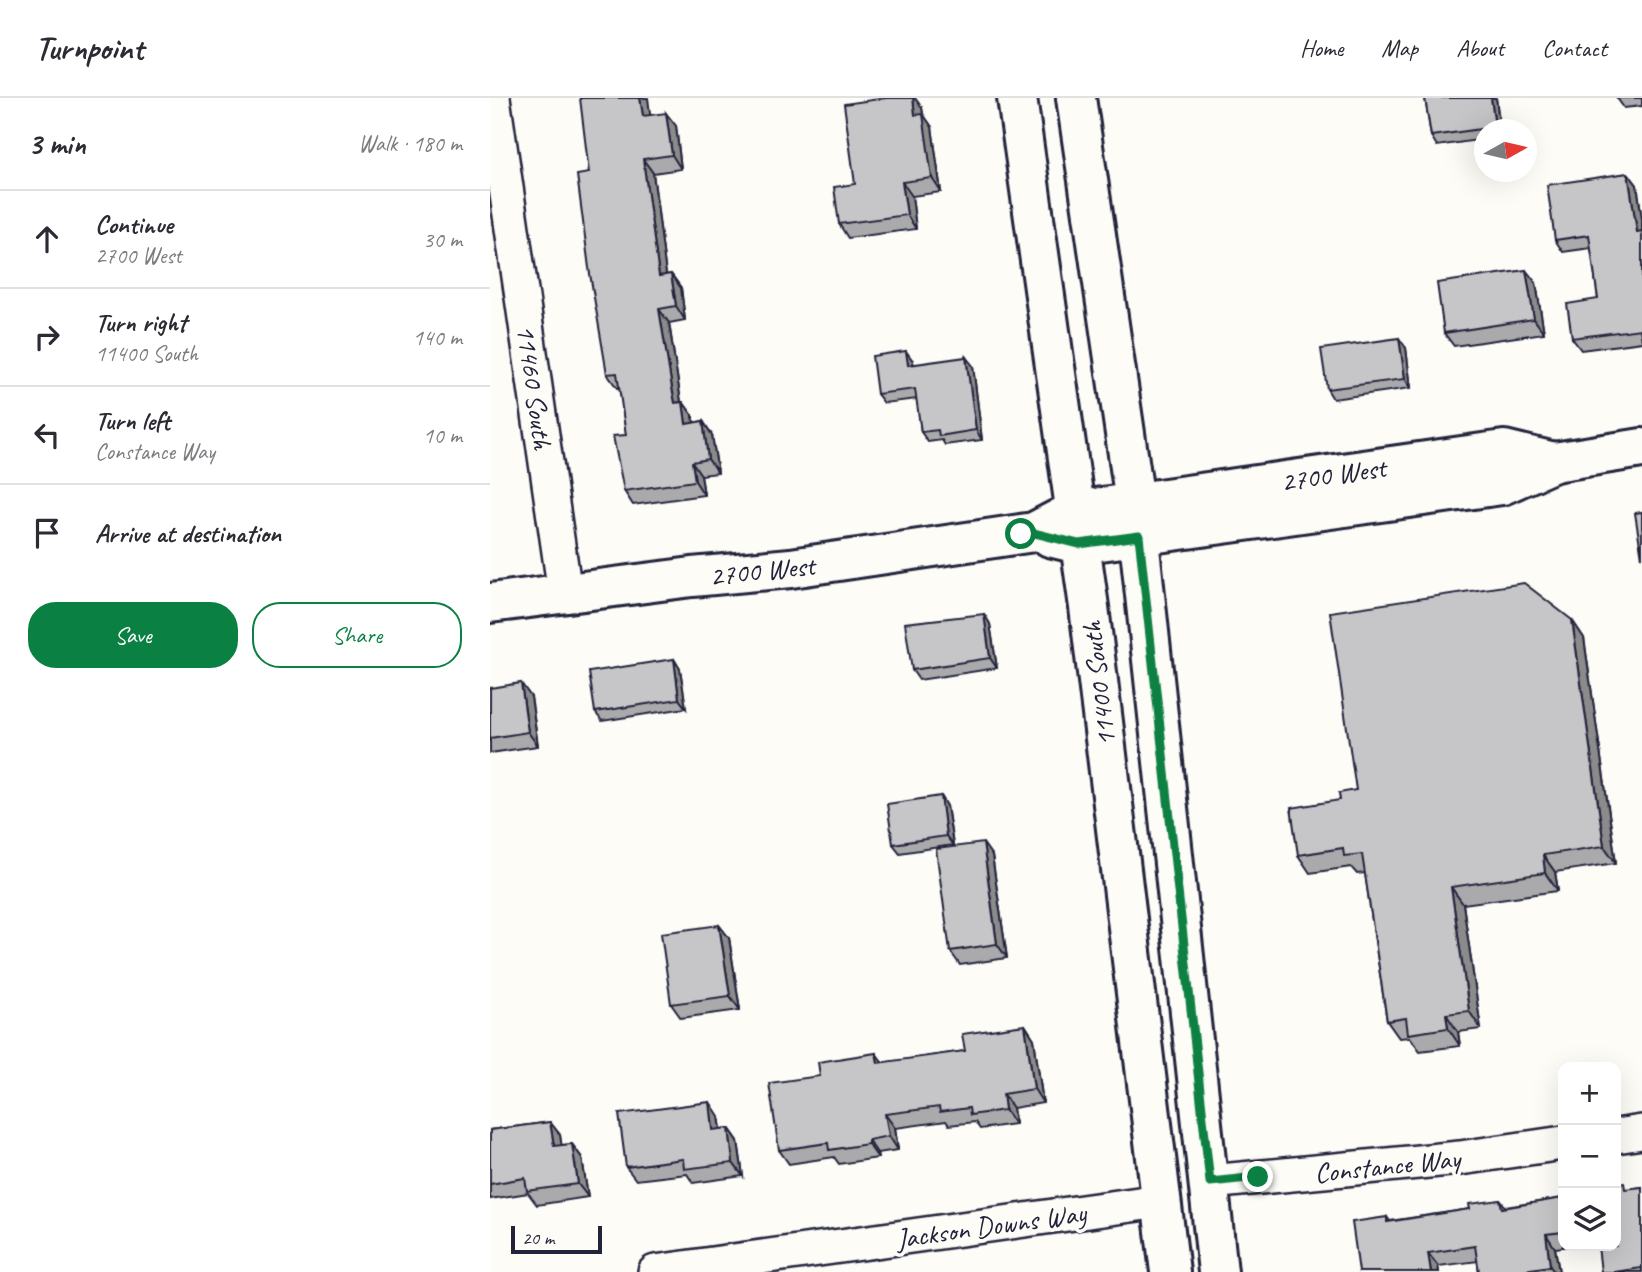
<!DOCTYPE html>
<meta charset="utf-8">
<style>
body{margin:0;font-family:Caveat,sans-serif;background:#f2f2f3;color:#2b2b33}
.controls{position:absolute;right:21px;bottom:21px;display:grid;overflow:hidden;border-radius:14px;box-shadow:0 7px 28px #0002}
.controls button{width:63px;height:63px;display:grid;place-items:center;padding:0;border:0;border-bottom:2px solid #e1e1e2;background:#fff;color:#2b2b33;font:35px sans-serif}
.compass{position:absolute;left:984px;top:21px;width:63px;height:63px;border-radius:50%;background:#fff;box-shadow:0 7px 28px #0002;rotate:82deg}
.scale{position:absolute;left:21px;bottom:18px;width:91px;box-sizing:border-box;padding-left:7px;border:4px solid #22223b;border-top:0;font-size:19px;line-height:24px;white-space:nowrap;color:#22223b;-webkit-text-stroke:5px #fdfcf7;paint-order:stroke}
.stop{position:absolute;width:21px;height:21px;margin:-16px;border:5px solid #0b8043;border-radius:50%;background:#fff}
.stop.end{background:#0b8043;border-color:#fff;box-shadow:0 2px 7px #0008}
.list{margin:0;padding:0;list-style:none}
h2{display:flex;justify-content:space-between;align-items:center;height:91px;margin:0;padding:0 28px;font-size:30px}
h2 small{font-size:23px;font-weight:400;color:#7c7c81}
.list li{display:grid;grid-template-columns:46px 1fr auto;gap:21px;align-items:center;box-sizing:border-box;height:98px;padding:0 28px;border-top:2px solid #e1e1e2}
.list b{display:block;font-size:26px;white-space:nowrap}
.list p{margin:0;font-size:23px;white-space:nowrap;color:#7c7c81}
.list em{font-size:23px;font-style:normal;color:#7c7c81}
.actions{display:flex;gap:14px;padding:21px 28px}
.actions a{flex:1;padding:16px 0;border:2px solid #0b8043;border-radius:28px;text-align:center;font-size:24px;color:#0b8043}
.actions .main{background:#0b8043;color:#fff}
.icon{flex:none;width:38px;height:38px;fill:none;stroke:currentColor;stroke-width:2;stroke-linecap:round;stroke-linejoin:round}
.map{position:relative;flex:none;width:1152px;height:1174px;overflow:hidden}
header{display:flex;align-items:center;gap:42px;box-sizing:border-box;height:98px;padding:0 35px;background:#fff;border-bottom:2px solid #e1e1e2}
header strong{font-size:33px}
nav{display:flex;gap:38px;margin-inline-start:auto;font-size:24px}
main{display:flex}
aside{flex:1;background:#fff}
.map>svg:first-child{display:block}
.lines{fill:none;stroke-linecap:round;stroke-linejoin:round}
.street-casing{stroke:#22223b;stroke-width:38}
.secondary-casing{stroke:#22223b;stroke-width:44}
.primary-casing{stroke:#22223b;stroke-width:44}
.street{stroke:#fdfcf7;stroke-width:33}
.secondary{stroke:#fdfcf7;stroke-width:38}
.primary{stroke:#fdfcf7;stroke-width:38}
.wall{fill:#aaaaac;stroke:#22223b;stroke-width:2}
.shaded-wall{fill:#8b8b8c;stroke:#22223b;stroke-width:2}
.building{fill:#c6c6c8;stroke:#22223b;stroke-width:2}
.route{stroke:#0b8043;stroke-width:9}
.labels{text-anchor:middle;stroke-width:7;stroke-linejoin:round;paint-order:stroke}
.street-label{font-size:28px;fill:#22223b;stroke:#fdfcf7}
</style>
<header>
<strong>Turnpoint</strong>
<nav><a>Home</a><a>Map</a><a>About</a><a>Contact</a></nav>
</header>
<main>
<aside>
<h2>3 min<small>Walk · 180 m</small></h2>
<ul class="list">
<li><svg class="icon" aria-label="ahead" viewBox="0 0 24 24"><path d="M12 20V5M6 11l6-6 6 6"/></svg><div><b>Continue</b><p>2700 West</p></div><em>30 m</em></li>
<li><svg class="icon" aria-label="right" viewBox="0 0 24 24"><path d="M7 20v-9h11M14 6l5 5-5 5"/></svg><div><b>Turn right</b><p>11400 South</p></div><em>140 m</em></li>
<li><svg class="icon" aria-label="left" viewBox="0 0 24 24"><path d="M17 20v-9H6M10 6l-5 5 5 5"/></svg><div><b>Turn left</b><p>Constance Way</p></div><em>10 m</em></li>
<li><svg class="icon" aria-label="arrive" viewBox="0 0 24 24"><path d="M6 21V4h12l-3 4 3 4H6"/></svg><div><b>Arrive at destination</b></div></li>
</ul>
<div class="actions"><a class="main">Save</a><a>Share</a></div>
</aside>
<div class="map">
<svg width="1152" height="1174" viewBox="0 0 1152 1174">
<rect width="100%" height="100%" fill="#fdfcf7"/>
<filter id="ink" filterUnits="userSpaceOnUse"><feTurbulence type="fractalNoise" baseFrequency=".0143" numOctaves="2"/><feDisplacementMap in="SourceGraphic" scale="14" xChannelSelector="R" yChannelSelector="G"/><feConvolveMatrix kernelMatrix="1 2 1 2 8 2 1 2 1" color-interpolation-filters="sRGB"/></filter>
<g filter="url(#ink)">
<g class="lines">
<defs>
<g id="street">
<polyline points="3,0 75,495"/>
<polyline points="1126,1038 1152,1034"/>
<polyline points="720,1084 970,1060 1073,1045"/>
<polyline points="165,1174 670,1103"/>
</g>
<g id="secondary">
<polyline points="560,439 589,446 1012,387 1064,364 1152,350"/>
<polyline points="0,505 202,479 301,470 544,434 584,413 1014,352 1064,364"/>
</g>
<g id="primary">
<polyline points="527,0 599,509 680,1174"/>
<polyline points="586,0 645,404 728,1174"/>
</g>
</defs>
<!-- street casing -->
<use href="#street" class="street-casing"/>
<!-- secondary casing -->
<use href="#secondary" class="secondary-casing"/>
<!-- primary casing -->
<use href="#primary" class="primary-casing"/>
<!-- street -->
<use href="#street" class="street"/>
<!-- secondary -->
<use href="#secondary" class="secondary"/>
<!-- primary -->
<use href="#primary" class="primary"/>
</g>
<!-- wall -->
<g class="wall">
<polygon points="935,0 1006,0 1010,32 995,32 995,41 947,48 941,38"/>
<polygon points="1127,0 1152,0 1152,8 1134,10"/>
<polygon points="432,10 433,16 442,29 451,94 422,98 426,131 358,140 349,126 365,86"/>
<polygon points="160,17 186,28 191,71 163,75 176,177 181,176 191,190 195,222 179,225 191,304 193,304 203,318 204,325 213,323 222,337 228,375 211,377 214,397 143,407 134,393 136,337 130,290 127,290 117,276 99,75"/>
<polygon points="1138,75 1147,87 1152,121 1152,244 1091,252 1082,240 1108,201 1101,150 1073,154 1065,142"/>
<polygon points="1046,185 1054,235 964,248 954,235"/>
<polygon points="916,250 921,290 843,301 837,291"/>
<polygon points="423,263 423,266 483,268 492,342 455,347 452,342 438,344 431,334 427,301 394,305 387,296"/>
<polygon points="494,516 500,526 507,570 429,582 422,572"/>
<polygon points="1082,522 1094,540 1126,765 1065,774 1068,793 973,806 991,931 968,934 970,948 930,953 920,939 909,940 897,923 875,775 867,776 861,769 820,775 808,757 866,692"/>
<polygon points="184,561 190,571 196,610 112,623 105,614"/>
<polygon points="0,590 41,599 48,648 0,655"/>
<polygon points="451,698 457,708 463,747 410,755 403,746"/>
<polygon points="502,758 517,860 470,867 460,853"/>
<polygon points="229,827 239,840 250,912 191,920 181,906"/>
<polygon points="535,927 544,941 553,1005 523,1010 525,1026 490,1031 485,1024 459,1027 456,1023 405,1030 408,1052 387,1055 388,1060 349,1066 344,1059 299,1066 289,1052 330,978 393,965 475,953"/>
<polygon points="229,1018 231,1031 239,1030 248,1043 253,1078 203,1085 197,1076 146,1082 136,1069"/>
<polygon points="60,1024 70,1037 71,1047 82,1046 92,1060 98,1099 47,1107 38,1095 0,1101 0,1032"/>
<polygon points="1152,1089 1152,1174 1111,1174 1138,1091"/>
<polygon points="1073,1100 1073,1148 1081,1148 1065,1150 1069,1174 989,1174 988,1163 948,1168 949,1174 869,1174 897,1119 900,1123 980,1111 1010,1102 1016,1109"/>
</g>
<!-- shaded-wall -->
<g class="shaded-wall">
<polygon points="150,0 158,0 162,31 153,18"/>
<polygon points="423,0 425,0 432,10 433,16 442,29 451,94 442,80 425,17"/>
<polygon points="1001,0 1006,0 1010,32 1006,32 1005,29"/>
<polygon points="176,15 186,28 191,71 182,57"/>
<polygon points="153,61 163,75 178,192 169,178"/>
<polygon points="1138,75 1147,87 1152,121 1152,141 1147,134"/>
<polygon points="412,84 422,98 426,131 417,117"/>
<polygon points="1036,172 1046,185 1054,235 1044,221"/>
<polygon points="181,176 191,190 195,222 186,208"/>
<polygon points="169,211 179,225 191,304 185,305 182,290"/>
<polygon points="909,240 916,250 921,290 915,281"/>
<polygon points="416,253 423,263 425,276 418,267"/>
<polygon points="476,259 483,268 492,342 486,332"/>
<polygon points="193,304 203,318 206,339 196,326"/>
<polygon points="213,323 222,337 228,375 218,361"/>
<polygon points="202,364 211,377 214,397 205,383"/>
<polygon points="494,516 500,526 507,570 500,560"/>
<polygon points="1082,522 1094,540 1126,765 1114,748"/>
<polygon points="184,561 190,571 196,610 189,601"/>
<polygon points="31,585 41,599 48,648 38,634"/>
<polygon points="451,698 457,708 463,747 456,738"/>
<polygon points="493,745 502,758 517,860 507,846"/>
<polygon points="1053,757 1065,774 1068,793 1055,775"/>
<polygon points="961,789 973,806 991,931 979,913"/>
<polygon points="229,827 239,840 250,912 240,898"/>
<polygon points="956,916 968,934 970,948 958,930"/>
<polygon points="535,927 544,941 553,1005 544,991"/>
<polygon points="386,955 396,969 388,965"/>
<polygon points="513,996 523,1010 525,1026 515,1012"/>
<polygon points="220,1004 229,1018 233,1046 223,1032"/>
<polygon points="395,1016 405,1030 408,1052 399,1038"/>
<polygon points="60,1024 70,1037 74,1062 64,1048"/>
<polygon points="239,1030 248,1043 253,1078 243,1065"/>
<polygon points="378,1042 387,1055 388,1060 378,1046"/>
<polygon points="82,1046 92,1060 98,1099 88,1086"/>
<polygon points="1056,1136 1065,1150 1069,1174 1064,1174 1060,1168"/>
<polygon points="938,1155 948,1168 949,1174 941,1174"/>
</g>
<!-- building -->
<g class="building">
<polygon points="90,0 150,0 153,18 176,15 182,57 153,61 169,178 181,176 186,208 169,211 182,290 185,305 193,304 196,326 213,323 218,361 202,364 205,383 134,393 123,338 136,337 127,275 117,276 99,170 87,77 99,75"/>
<polygon points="396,0 423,0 425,17 433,16 442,80 412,84 417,117 349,126 344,89 365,86 354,6"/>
<polygon points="935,0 1001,0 1005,29 941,38"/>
<polygon points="1138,75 1147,134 1152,133 1152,243 1150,231 1082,240 1077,206 1108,201 1099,137 1065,142 1057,87"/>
<polygon points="1036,172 1044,221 954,235 947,185"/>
<polygon points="909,240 915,281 837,291 831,251"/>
<polygon points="416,253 418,267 476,259 486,332 449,338 448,332 431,334 425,291 387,296 382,258"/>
<polygon points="1152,414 1152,460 1145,415"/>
<polygon points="1034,485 1082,522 1114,748 1053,757 1055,775 961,789 979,913 956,916 958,930 918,936 916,920 897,923 872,756 854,758 853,750 808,757 801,710 850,702 849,695 866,692 840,514"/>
<polygon points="494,516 500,560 422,572 415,525"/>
<polygon points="184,561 189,601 105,614 99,574"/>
<polygon points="31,585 38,634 0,640 0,590"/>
<polygon points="451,698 456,738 403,746 397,706"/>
<polygon points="493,745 507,846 460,853 446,751"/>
<polygon points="229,827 240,898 181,906 171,835"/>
<polygon points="535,927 544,991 513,996 515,1012 480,1017 479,1010 450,1014 449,1009 395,1016 399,1038 378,1042 378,1046 339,1052 338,1045 289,1052 279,985 330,978 328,964 386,955 388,965 475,953 472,936"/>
<polygon points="220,1004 223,1032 239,1030 243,1065 194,1071 193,1061 136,1069 129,1016"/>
<polygon points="60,1024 64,1048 82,1046 88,1086 37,1093 35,1080 0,1086 0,1032"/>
<polygon points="1134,1085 1135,1091 1152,1089 1152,1170 1124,1174 1111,1174 1108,1148 1126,1148 1126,1086"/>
<polygon points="1073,1100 1073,1134 1056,1136 1060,1168 1021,1174 989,1174 985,1148 938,1155 941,1174 869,1174 862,1124 897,1119 897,1124 980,1111 979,1106 1010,1102 1012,1110"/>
</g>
</g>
<g class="lines" filter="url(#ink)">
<!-- route -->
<polyline class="route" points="531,436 544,435 589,446 649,438 720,1084 768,1079"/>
</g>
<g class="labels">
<!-- street labels -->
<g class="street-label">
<text transform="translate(45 289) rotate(82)" y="10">11460 South</text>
<text transform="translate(843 376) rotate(-8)" y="10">2700 West</text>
<text transform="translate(272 472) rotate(-6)" y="10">2700 West</text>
<text transform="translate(608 586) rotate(-97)" y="10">11400 South</text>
<text transform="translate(897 1067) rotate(-6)" y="10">Constance Way</text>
<text transform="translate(501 1127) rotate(-8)" y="10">Jackson Downs Way</text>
</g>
</g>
</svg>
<div class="controls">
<button>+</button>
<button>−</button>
<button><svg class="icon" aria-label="layers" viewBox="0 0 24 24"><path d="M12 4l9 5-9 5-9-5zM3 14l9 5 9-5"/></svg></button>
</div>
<svg class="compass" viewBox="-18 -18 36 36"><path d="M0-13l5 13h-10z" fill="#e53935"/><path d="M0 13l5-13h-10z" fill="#7c7c81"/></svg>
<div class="scale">20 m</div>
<div class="stop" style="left:531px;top:436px"></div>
<div class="stop end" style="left:768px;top:1079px"></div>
</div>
</main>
